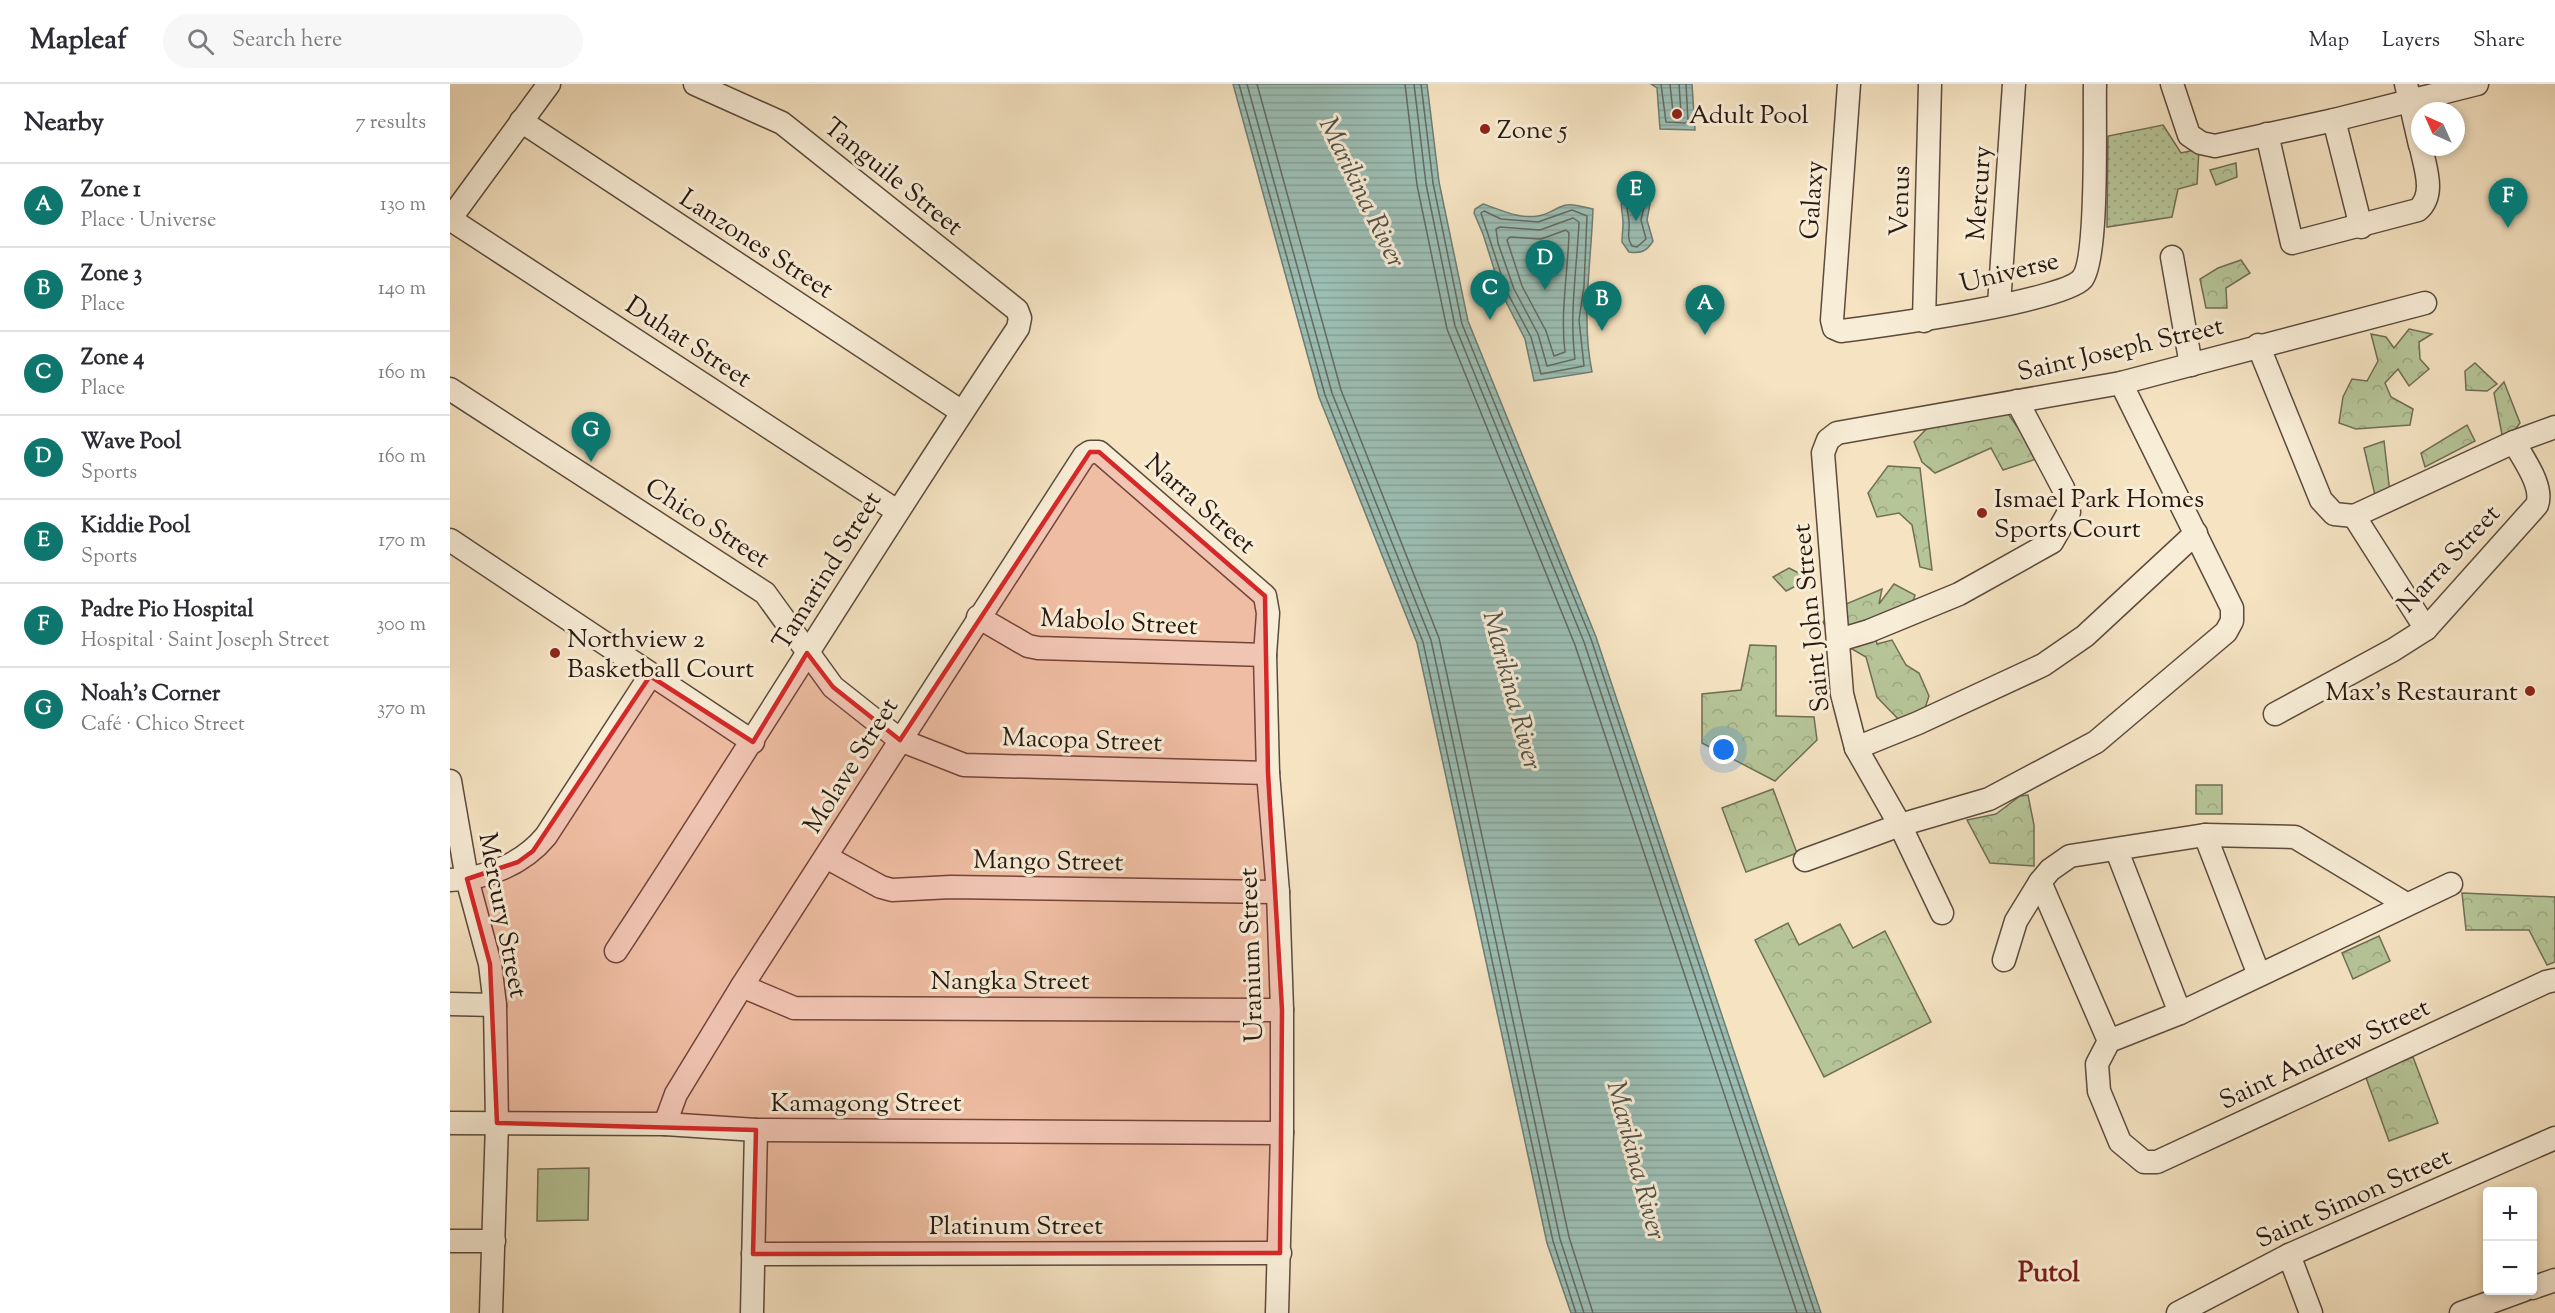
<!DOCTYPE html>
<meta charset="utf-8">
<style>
body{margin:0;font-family:"Sorts Mill Goudy",serif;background:#f7f7f7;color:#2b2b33}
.controls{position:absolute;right:18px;bottom:18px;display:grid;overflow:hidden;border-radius:6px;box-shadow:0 3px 9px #0003}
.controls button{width:54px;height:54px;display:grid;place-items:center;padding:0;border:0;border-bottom:2px solid #e1e1e2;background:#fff;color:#2b2b33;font:30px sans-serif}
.compass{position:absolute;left:1961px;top:18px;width:54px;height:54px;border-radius:50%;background:#fff;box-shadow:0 3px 9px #0003;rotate:315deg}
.you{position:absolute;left:1274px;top:666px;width:21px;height:21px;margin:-15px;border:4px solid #fff;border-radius:50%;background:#1a73e8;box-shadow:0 0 0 9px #1a73e833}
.badge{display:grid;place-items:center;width:39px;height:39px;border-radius:50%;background:#0f766e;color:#fff;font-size:20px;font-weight:700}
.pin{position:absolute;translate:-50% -50px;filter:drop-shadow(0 2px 3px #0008)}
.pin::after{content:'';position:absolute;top:32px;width:21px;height:18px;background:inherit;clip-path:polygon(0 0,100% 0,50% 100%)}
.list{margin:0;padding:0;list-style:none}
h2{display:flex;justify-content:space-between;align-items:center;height:78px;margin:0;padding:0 24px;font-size:26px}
h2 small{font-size:20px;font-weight:400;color:#7c7c81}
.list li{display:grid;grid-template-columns:39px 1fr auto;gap:18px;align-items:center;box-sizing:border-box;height:84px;padding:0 24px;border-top:2px solid #e1e1e2}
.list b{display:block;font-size:22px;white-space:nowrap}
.list p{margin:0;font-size:20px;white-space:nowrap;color:#7c7c81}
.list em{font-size:20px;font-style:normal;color:#7c7c81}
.icon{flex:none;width:33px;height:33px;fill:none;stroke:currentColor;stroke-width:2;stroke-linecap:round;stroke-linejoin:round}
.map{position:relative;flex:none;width:2105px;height:1229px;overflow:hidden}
header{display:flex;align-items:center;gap:36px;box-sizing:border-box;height:84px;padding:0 30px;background:#fff;border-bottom:2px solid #e1e1e2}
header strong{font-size:28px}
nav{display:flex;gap:33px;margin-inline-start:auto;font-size:21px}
.search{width:420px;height:54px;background:#f7f7f7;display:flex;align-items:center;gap:15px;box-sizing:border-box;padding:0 21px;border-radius:33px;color:#7c7c81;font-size:22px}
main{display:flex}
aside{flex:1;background:#fff}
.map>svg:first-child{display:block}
.grass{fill:url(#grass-dots);stroke:#706e54;stroke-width:1.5}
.forest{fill:url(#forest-crowns);stroke:#706e54;stroke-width:1.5}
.park{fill:#b6c598;stroke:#706e54;stroke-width:1.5}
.water{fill:url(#water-rules);stroke:#6e7c73;stroke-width:1.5}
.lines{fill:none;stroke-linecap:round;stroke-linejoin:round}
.shore{stroke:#626b62;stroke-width:1.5}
.minor-casing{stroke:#5c4b3d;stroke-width:25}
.minor{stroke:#f8edd7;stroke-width:22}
.marked{fill:#d62828;fill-opacity:0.2;stroke:#d62828;stroke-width:4.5;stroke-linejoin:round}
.poi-dot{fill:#8f2418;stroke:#f8edd7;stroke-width:2}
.labels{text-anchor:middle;stroke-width:6;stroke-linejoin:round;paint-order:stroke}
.poi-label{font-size:26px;fill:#291811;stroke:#f8edd7;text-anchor:start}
.street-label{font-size:26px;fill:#291811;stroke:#f8edd7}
.water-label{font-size:27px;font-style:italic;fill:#51524a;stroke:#f8edd7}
.neighbourhood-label{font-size:27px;font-weight:bold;fill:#7a1f14;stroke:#f8edd7}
</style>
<header>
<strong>Mapleaf</strong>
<div class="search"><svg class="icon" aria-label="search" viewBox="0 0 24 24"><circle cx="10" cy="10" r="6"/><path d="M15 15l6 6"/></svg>Search here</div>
<nav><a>Map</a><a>Layers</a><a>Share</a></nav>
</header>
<main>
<aside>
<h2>Nearby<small>7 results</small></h2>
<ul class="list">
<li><span class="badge">A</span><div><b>Zone 1</b><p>Place · Universe</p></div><em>130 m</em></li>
<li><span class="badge">B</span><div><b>Zone 3</b><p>Place</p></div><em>140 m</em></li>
<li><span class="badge">C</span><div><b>Zone 4</b><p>Place</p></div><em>160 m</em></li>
<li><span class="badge">D</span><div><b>Wave Pool</b><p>Sports</p></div><em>160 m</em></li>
<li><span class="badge">E</span><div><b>Kiddie Pool</b><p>Sports</p></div><em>170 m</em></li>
<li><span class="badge">F</span><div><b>Padre Pio Hospital</b><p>Hospital · Saint Joseph Street</p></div><em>300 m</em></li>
<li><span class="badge">G</span><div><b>Noah's Corner</b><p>Café · Chico Street</p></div><em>370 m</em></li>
</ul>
</aside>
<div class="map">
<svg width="2105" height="1229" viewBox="0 0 2105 1229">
<defs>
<pattern id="grass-dots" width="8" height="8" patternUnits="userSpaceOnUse" patternTransform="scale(1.5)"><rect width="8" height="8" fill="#b6c598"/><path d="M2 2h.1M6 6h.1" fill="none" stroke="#9ca882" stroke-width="1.8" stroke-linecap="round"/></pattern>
<pattern id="forest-crowns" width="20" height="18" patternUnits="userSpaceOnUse" patternTransform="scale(1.5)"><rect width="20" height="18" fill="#b6c598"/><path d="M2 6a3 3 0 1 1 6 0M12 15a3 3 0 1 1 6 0" fill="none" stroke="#9ca882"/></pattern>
<pattern id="water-rules" width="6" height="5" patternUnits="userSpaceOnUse" patternTransform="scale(1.5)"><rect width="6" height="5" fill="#9cbeb4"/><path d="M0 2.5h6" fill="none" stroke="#86a39a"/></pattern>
</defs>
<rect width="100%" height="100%" fill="#f5e3c2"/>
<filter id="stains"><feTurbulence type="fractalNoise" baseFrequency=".00333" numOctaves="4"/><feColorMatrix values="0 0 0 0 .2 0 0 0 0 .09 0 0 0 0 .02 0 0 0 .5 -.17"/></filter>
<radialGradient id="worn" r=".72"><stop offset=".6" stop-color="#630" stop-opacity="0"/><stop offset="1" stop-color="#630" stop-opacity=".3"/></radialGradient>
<!-- grass -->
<polygon class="grass" points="1713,41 1731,69 1749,65 1747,100 1728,105 1722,133 1657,143 1658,52"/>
<!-- forest -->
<g class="forest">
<polygon points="1786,79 1787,93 1766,101 1760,86"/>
<polygon points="1791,176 1800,189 1776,204 1777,224 1756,224 1750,195 1768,184"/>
<polygon points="1959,245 1982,250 1969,258 1970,275 1979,285 1959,302 1948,285 1935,299 1941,313 1963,325 1960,341 1906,345 1889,339 1893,313 1902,295 1917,297 1928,277 1921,250 1936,253 1944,264"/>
<polygon points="2025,279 2047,300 2037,307 2016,306 2015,287"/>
<polygon points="2054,298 2070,339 2054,361 2044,309"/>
<polygon points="1554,324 1589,374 1553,386 1541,364 1485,389 1472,378 1464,358 1484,337"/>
<polygon points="2017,341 2025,357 1975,383 1971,369"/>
<polygon points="1934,357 1941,418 1927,420 1914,364"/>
<polygon points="1438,382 1470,384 1482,486 1470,483 1462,441 1449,429 1427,433 1418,409"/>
<polygon points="1339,484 1360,495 1336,507 1323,493"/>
<polygon points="1444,500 1465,511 1458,533 1425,550 1427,560 1442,556 1456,581 1469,589 1479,612 1471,636 1451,638 1427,613 1416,573 1381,553 1373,538 1384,525 1432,505 1429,520"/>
<polygon points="1300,561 1326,562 1326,632 1364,633 1367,656 1325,697 1252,659 1252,610 1291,606"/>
<rect x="1746" y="701" width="26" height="29"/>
<polygon points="1323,705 1347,769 1296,788 1272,724"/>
<polygon points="1578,711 1584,741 1584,782 1540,779 1517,736 1546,730 1570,712"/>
<polygon points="2012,809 2105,813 2105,878 2097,881 2079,846 2016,846"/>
<polygon points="1338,839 1349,861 1390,840 1403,864 1435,847 1481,938 1374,993 1305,856"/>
<polygon points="1929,852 1940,877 1903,895 1892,869"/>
<polygon points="1963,973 1988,1039 1939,1057 1915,991"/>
</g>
<!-- park -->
<polygon class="park" points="139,1084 138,1136 87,1137 88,1085"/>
<!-- water -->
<g class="water">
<polygon points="783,0 977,0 989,98 1018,237 1146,553 1371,1229 1121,1229 1097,1159 967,559 869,313"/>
<polygon points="1201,0 1242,0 1245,46 1210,45 1207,4"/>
<path d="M1183,105l10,4 7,11 -3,16 6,21c-6,10 -12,13 -24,11l-7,-10c0,-6 1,-13 1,-19 0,-16 -8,-24 10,-34z"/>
<path d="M1033,120c19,6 34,15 55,12 9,-1 15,-6 22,-9 11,-5 22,0 33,2 -2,55 -12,110 -1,163l-58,9 -9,-42 -23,-45 -19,-60 -9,-21 1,-4z"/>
</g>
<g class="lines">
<!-- shore -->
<g class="shore">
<polyline points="789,0 875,311 973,558 1103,1157 1126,1229"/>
<polyline points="797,0 882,309 981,556 1110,1155 1134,1229"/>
<polyline points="807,0 891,306 989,554 1119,1153 1143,1229"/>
<polyline points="955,0 967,101 997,245 1125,561 1347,1229"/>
<polyline points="964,0 976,100 1005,242 1134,558 1357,1229"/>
<polyline points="971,0 983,99 1012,240 1141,555 1365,1229"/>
<polyline points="1211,0 1216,38 1235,39 1238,37 1236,0"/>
<polyline points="1220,0 1223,29 1227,32 1231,29 1229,0"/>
<path d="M1184,111l5,2 5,10 -3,13 5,19 -9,8 -5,-1c-6,-9 -2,-14 -3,-24 0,-11 -7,-19 5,-27z"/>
<polygon points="1122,126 1137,132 1134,202 1129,236 1134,282 1091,290 1081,253 1057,208 1031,129 1034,127 1051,135 1088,138"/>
<path d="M1123,134l6,4c-2,46 -10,92 -4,137l-28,7 -9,-32 -24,-45 -16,-46 -2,-14 4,-2 40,3z"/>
<path d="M1116,146l3,3c-1,39 -9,80 -4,119l-11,4 -8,-25 -24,-45 -15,-46 3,-3 31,2z"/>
</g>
<defs>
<g id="minor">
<path d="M1399,0l-17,236 2,8 7,3c38,-5 222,-29 241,-52 17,-20 12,-161 13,-195"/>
<polyline points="1722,0 1739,51 1751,59 1765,62 1884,36 2027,0"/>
<polyline points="1956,0 1970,61"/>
<polyline points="1884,36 1911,143"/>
<polyline points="71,37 512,328"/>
<path d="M1817,50l25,109 126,-33c18,-16 7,-42 3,-63"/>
<polyline points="0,135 447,427"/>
<polyline points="0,135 99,0"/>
<polyline points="1722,173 1741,281"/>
<polyline points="1549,221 1564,0"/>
<polyline points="1474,237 1480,0"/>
<polyline points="1808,261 1871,416 1884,430 1904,432"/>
<polyline points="0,305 315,509 383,603 450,656 514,681 818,689"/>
<polyline points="1904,432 2064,358 2105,343"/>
<polyline points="1904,432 1976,545"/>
<polyline points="0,456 303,658"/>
<polyline points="528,533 578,562 588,564 815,571"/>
<polyline points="1389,556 1419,547 1509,510 1602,458 1619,428 1613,404 1567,317"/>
<path d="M1825,630l118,-64 33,-21 111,-124c7,-19 -14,-46 -23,-63"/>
<polyline points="1406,664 1468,639 1593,581 1635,552 1746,449"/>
<polyline points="0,697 17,795 40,880 45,921 47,1039 41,1229"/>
<polyline points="1755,751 1809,891"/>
<polyline points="1667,767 1730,929"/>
<polyline points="376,773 431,803 442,806 501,803 828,808"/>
<polyline points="1355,776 1450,741 1539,715 1646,658 1776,548 1782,537 1782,524 1671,299"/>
<path d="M0,796c36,-1 73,-16 96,-44l104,-160"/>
<polyline points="2001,800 1730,929 1659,957 1647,980 1649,1007 1670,1058 1694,1078 1707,1078 2096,898 2105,896"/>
<polyline points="1492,829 1450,741 1406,664 1392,610 1373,369 1378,356 1387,349 1671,299 1975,219"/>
<path d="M166,867c136,-207 265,-418 402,-623l2,-10 -3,-8 -235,-187 -87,-39"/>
<polyline points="1554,876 1566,837 1590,798"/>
<polyline points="292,902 344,924 832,926"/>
<polyline points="0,920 45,921"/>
<polyline points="1659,957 1590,798 1600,786 1620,772 1755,751 1845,753 1956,820"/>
<polyline points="0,1039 215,1040 306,1046 832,1049"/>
<polyline points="215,1040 226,1010 292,902 634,372 640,368 649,368 815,512 818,529 815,571 818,689 828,808 832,926 832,1049 827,1229"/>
<polyline points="0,1157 44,1157"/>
<polyline points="303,1170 830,1169"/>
<polyline points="1839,1171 1861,1229"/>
<polyline points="2082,1204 2105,1196"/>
<polyline points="302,1229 306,1046"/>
<polyline points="1728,1229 1839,1171 2105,1054"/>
<polyline points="2011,1229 2074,1206"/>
</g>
</defs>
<!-- minor casing -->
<use href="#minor" class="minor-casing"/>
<!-- minor -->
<use href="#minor" class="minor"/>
</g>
<!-- marked area -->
<path class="marked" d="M640,368h9l166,144 3,177 14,237 -2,243 -527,1 3,-124 -259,-7 -7,-159 -23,-85 51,-17 15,-11 117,-175 103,66 54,-89 26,34 67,53z"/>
<!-- markers -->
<g class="poi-dot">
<circle cx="1227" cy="30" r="6"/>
<circle cx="1035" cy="45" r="6"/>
<circle cx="1532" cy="429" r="6"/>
<circle cx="105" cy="569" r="6"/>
<circle cx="2080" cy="607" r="6"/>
</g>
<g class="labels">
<!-- poi labels -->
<g class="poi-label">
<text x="1239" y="39">Adult Pool</text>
<text x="1047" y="54">Zone 5</text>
<text x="1544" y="423">Ismael Park Homes<tspan x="1544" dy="30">Sports Court</tspan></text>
<text x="117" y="563">Northview 2<tspan x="117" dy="30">Basketball Court</tspan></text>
<text x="2068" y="616" text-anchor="end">Max's Restaurant</text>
</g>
<!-- street labels -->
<g class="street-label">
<text transform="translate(444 92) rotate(39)" y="9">Tanguile Street</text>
<text transform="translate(1528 109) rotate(-86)" y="9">Mercury</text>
<text transform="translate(1361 116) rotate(-86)" y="9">Galaxy</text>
<text transform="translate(1449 117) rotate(-88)" y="9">Venus</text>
<text transform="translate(307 159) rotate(33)" y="9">Lanzones Street</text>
<text transform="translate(1559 187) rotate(-14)" y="9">Universe</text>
<text transform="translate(239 257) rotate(33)" y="9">Duhat Street</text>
<text transform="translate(1670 264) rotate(-13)" y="9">Saint Joseph Street</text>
<text transform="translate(751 419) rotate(41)" y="9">Narra Street</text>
<text transform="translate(258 438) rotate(33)" y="9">Chico Street</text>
<text transform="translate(1998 474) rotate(-47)" y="9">Narra Street</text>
<text transform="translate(376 486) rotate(-58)" y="9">Tamarind Street</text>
<text transform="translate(1360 534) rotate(-96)" y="9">Saint John Street</text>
<text transform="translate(669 537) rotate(3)" y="9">Mabolo Street</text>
<text transform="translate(632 655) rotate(2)" y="9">Macopa Street</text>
<text transform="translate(400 681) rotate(-58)" y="9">Molave Street</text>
<text transform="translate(598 776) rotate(1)" y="9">Mango Street</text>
<text transform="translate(54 831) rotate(79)" y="9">Mercury Street</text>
<text transform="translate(800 871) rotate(-92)" y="9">Uranium Street</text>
<text x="560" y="905">Nangka Street</text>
<text transform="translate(1874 969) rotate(-25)" y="9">Saint Andrew Street</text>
<text x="416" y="1027">Kamagong Street</text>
<text transform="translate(1903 1113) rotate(-24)" y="9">Saint Simon Street</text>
<text x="566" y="1150">Platinum Street</text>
</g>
<!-- water labels -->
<g class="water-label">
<text transform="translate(913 108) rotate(64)" y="9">Marikina River</text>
<text transform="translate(1063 606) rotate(75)" y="9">Marikina River</text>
<text transform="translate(1187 1076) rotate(75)" y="9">Marikina River</text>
</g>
<!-- neighbourhood labels -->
<g class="neighbourhood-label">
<text x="1599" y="1197">Putol</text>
</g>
</g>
<rect width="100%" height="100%" filter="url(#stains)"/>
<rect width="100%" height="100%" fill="url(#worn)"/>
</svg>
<div class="controls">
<button>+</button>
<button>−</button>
</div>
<svg class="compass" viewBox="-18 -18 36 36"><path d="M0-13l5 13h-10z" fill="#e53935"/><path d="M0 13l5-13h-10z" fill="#7c7c81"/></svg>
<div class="you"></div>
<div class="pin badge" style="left:1255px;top:251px">A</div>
<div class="pin badge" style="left:1152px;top:247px">B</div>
<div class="pin badge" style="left:1040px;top:236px">C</div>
<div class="pin badge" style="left:1095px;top:206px">D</div>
<div class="pin badge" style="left:1186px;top:137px">E</div>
<div class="pin badge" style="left:2058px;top:144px">F</div>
<div class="pin badge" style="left:141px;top:378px">G</div>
</div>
</main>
